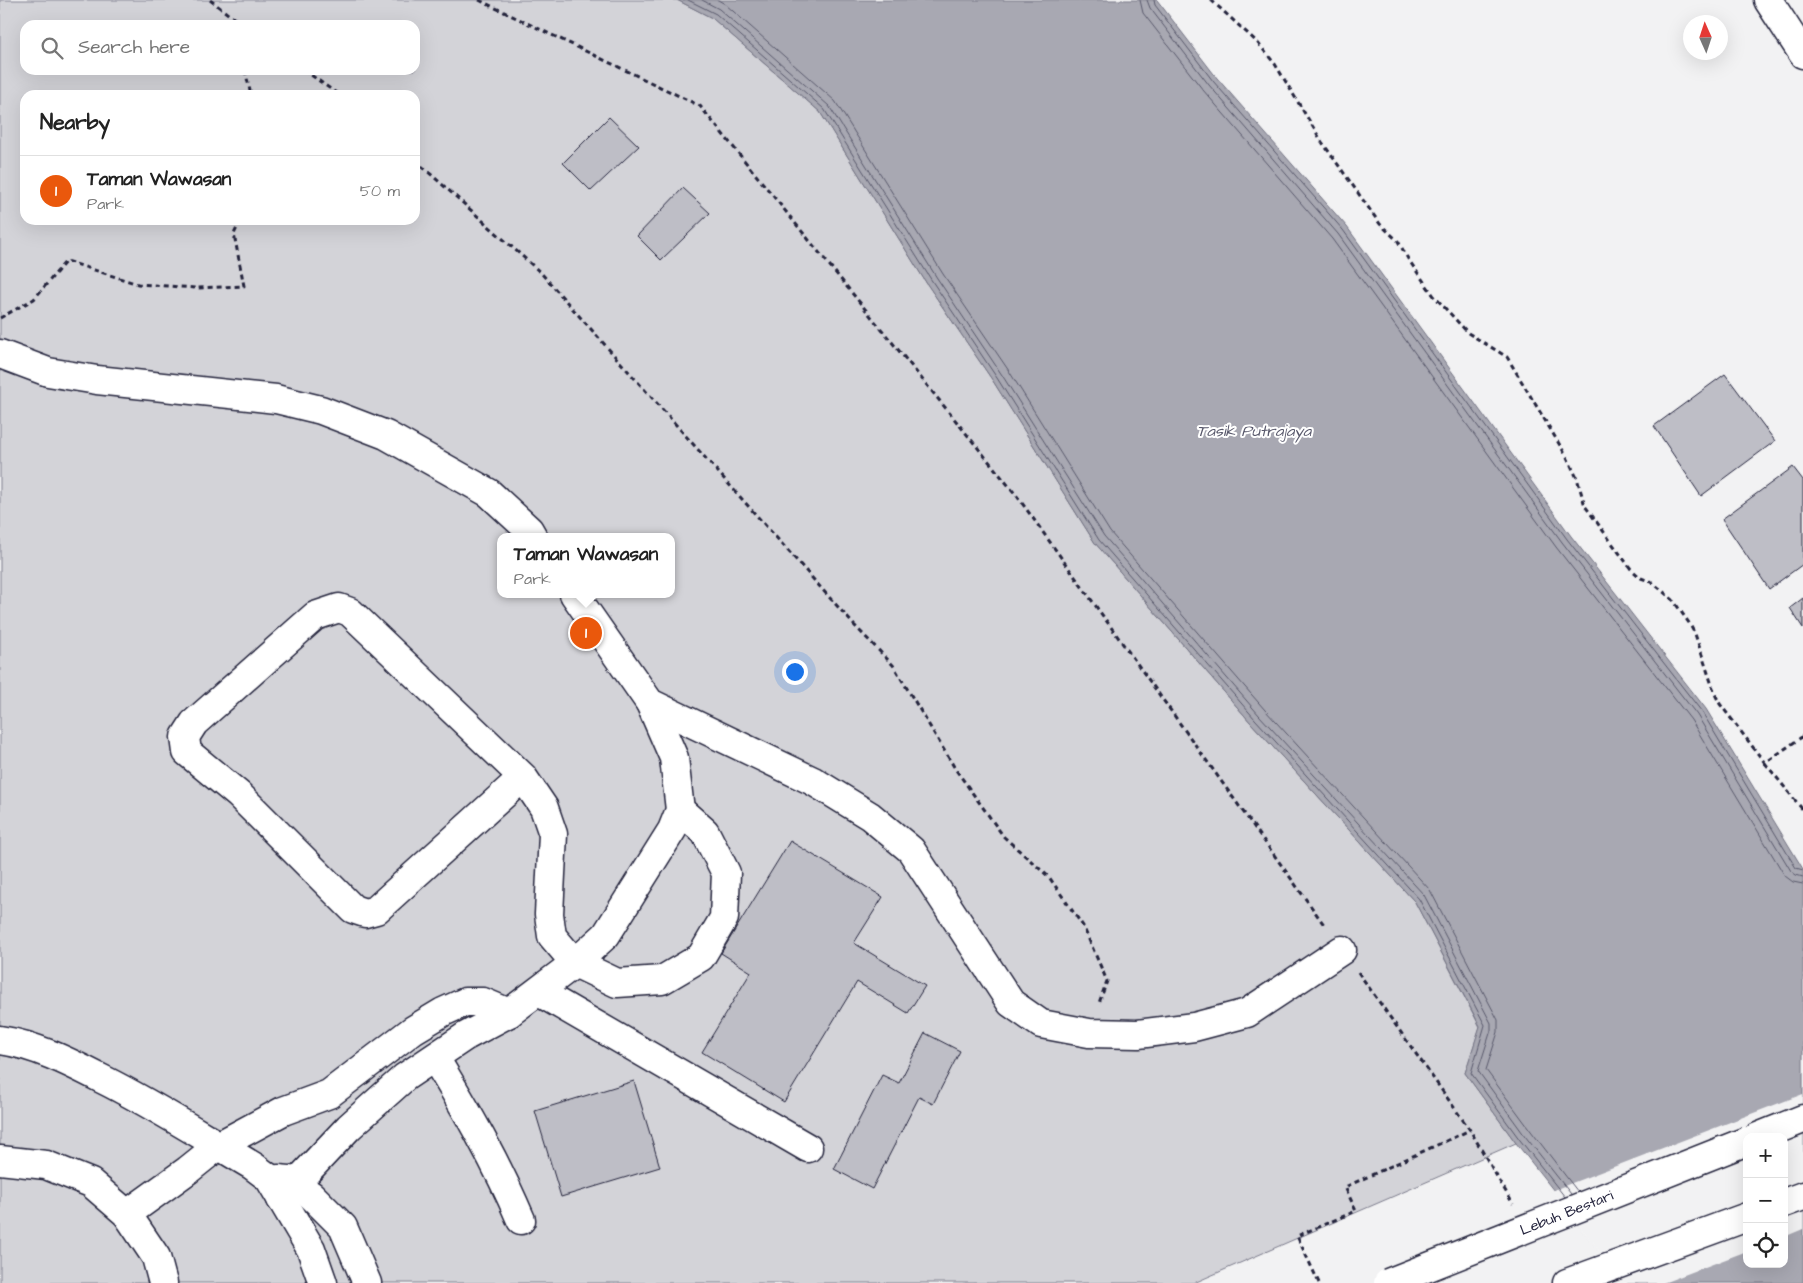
<!DOCTYPE html>
<meta charset="utf-8">
<style>
body{margin:0;font-family:"Architects Daughter",sans-serif;background:#f2f2f2;color:#222}
.controls{position:absolute;right:15px;bottom:15px;display:grid;overflow:hidden;border-radius:10px;box-shadow:0 5px 20px #0002}
.controls button{width:45px;height:45px;display:grid;place-items:center;padding:0;border:0;border-bottom:1px solid #e0e0e0;background:#fff;color:#222;font:25px sans-serif}
.compass{position:absolute;left:1683px;top:15px;width:45px;height:45px;border-radius:50%;background:#fff;box-shadow:0 5px 20px #0002;rotate:357deg}
.you{position:absolute;left:794px;top:671px;width:18px;height:18px;margin:-12px;border:4px solid #fff;border-radius:50%;background:#1a73e8;box-shadow:0 0 0 8px #1a73e833}
.badge{display:grid;place-items:center;width:32px;height:32px;border-radius:50%;background:#ea580c;color:#fff;font-size:16px;font-weight:700}
.pin{position:absolute;translate:-50% -50%;border:2px solid #fff;box-shadow:0 1px 5px #0006}
.popup{position:absolute;left:497px;top:533px;width:178px;height:65px;box-sizing:border-box;display:grid;place-content:center;border-radius:10px;background:#fff;filter:drop-shadow(0 1px 4px #0005);font-size:16px;white-space:nowrap;color:#767676}
.popup b{font-size:19px;color:#222}
.popup::after{content:'';position:absolute;left:50%;top:100%;margin-left:-10px;border:10px solid transparent;border-top-color:#fff}
.list{margin:0;padding:0;list-style:none}
h2{display:flex;justify-content:space-between;align-items:center;height:65px;margin:0;padding:0 20px;font-size:21px}
h2 small{font-size:16px;font-weight:400;color:#767676}
.list li{display:grid;grid-template-columns:32px 1fr auto;gap:15px;align-items:center;box-sizing:border-box;height:70px;padding:0 20px;border-top:1px solid #e0e0e0}
.list b{display:block;font-size:19px;white-space:nowrap}
.list p{margin:0;font-size:16px;white-space:nowrap;color:#767676}
.list em{font-size:16px;font-style:normal;color:#767676}
.icon{flex:none;width:28px;height:28px;fill:none;stroke:currentColor;stroke-width:2;stroke-linecap:round;stroke-linejoin:round}
.map{position:relative;flex:none;width:1803px;height:1283px;overflow:hidden}
.search{position:absolute;background:#fff;box-shadow:0 5px 20px #0002;left:20px;top:20px;width:400px;height:55px;display:flex;align-items:center;gap:12px;box-sizing:border-box;padding:0 18px;border-radius:15px;color:#767676;font-size:19px}
.panel{position:absolute;background:#fff;box-shadow:0 5px 20px #0002;left:20px;top:90px;width:400px;height:135px;border-radius:15px}
.map>svg:first-child{display:block}
.green{fill:#d3d3d8;stroke:#7a7a8a;fill-rule:evenodd}
.water{fill:#a8a8b2;stroke:#727282;fill-rule:evenodd}
.pier{fill:#f2f2f3}
.lines{fill:none;stroke-linecap:round;stroke-linejoin:round}
.shore{stroke:#58586b;stroke-width:1}
.building{fill:#bebec6;stroke:#22223b}
.minor-casing{stroke:#22223b;stroke-width:31}
.major-casing{stroke:#22223b;stroke-width:31}
.path{stroke:#22223b;stroke-width:3;stroke-dasharray:5 4;stroke-linecap:butt}
.minor{stroke:#fff;stroke-width:28}
.major{stroke:#fff;stroke-width:28}
.major-bridge-casing{stroke:#22223b;stroke-width:31;stroke-linecap:butt}
.major-bridge{stroke:#fff;stroke-width:28}
.labels{text-anchor:middle;stroke-width:4;stroke-linejoin:round;paint-order:stroke}
.street-label{font-size:15px;fill:#22223b;stroke:#fff}
.water-label{font-size:16px;font-style:italic;fill:#58586b;stroke:#fff}
</style>
<div class="map">
<svg width="1803" height="1283" viewBox="0 0 1803 1283">
<rect width="100%" height="100%" fill="#f2f2f3"/>
<filter id="ink" filterUnits="userSpaceOnUse"><feTurbulence type="fractalNoise" baseFrequency=".02" numOctaves="2"/><feDisplacementMap in="SourceGraphic" scale="10" xChannelSelector="R" yChannelSelector="G"/><feConvolveMatrix kernelMatrix="1 2 1 2 8 2 1 2 1" color-interpolation-filters="sRGB"/></filter>
<g filter="url(#ink)">
<!-- green -->
<path class="green" d="M0,0h677l35,18 108,94 107,172 66,97 102,162 156,180 164,179 65,125 -15,46 51,70 -322,140h-1194zM25,25h390v45h-390zM25,95h390v125h-390zM501,537h170v57h-170z"/>
<!-- water -->
<path class="water" d="M677,0h480l60,78 130,149 224,309 135,173 97,160v414h-176l-111,-140 -51,-70 15,-47 -65,-124 -164,-179 -156,-180 -102,-162 -66,-97 -107,-172 -108,-94zM1747,1137h37v127h-37z"/>
<!-- pier -->
<polygon class="pier" points="1803,1094 1803,1229 1784,1237 1784,1137 1747,1137 1747,1251 1663,1283 1624,1283 1551,1191"/>
<g class="lines">
<!-- shore -->
<g class="shore">
<polyline points="688,0 716,14 824,109 932,281 997,378 1099,540 1255,719 1419,899 1485,1025 1471,1073 1520,1140 1565,1197"/>
<polyline points="702,0 719,9 829,106 937,278 1002,375 1104,536 1259,715 1424,895 1491,1023 1491,1030 1478,1071 1525,1136 1571,1194"/>
<polyline points="718,0 725,4 835,101 943,274 1009,371 1110,532 1265,710 1430,890 1498,1020 1498,1032 1486,1070 1531,1131 1578,1192"/>
<polyline points="1140,0 1143,13 1203,90 1332,239 1556,547 1691,720 1785,876 1793,882 1803,884"/>
<polyline points="1147,0 1150,8 1209,85 1338,234 1562,542 1697,715 1791,871 1796,875 1803,877"/>
<polyline points="1154,0 1155,5 1213,81 1343,230 1567,539 1702,712 1796,868 1803,870"/>
</g>
</g>
<!-- building -->
<g class="building">
<polygon points="609,117 639,146 591,191 563,163"/>
<polygon points="683,188 710,213 661,260 637,236"/>
<polygon points="1725,374 1775,441 1701,496 1654,426"/>
<polygon points="1793,467 1803,480 1803,564 1769,589 1722,519"/>
<polygon points="1803,598 1803,628 1790,608"/>
<polygon points="790,841 883,897 854,943 925,986 908,1013 857,982 784,1102 702,1052 751,972 721,953"/>
<polygon points="925,1033 960,1051 933,1104 919,1097 872,1189 834,1169 882,1075 899,1083"/>
<polygon points="634,1081 660,1167 561,1197 535,1111"/>
</g>
<g class="lines">
<defs>
<g id="minor">
<polyline points="1768,0 1803,54"/>
<polyline points="0,354 48,372 97,380 276,399 321,410 386,435 489,493 529,530 533,537"/>
<polyline points="574,594 650,703 813,781 870,816 911,850 1011,1003 1041,1024 1089,1033 1138,1034 1194,1027 1247,1013 1342,950"/>
<polyline points="523,777 376,910 365,913 353,909 239,795 187,752 185,737 194,723 315,616 339,608 350,612 523,777 544,808 553,834 549,914 552,936 575,963 617,983 662,980 701,957 724,918 726,873 705,832 680,810"/>
<polyline points="539,992 808,1148"/>
<path d="M0,1040c35,5 69,22 100,38 53,26 102,58 153,88l16,12 42,71 12,34"/>
<path d="M435,1058c32,53 62,105 86,162"/>
<polyline points="0,1160 46,1165 91,1183 127,1214 156,1257 163,1283"/>
<polyline points="278,1179 289,1180 311,1195 343,1227 367,1283"/>
<polyline points="281,1199 349,1127 405,1077 466,1036 509,1013 575,963 606,935 672,830 680,810 674,758 650,703"/>
<polyline points="127,1214 188,1170 218,1146 283,1111 329,1094 413,1030 443,1012 465,1002 483,1002 509,1013"/>
</g>
<g id="major">
<polyline points="1758,1137 1803,1119"/>
<polyline points="1784,1203 1803,1196"/>
<polyline points="1567,1283 1747,1217"/>
</g>
</defs>
<!-- minor casing -->
<use href="#minor" class="minor-casing"/>
<!-- major casing -->
<use href="#major" class="major-casing"/>
<!-- path -->
<g class="path">
<polyline points="210,0 232,17 234,25"/>
<polyline points="479,0 700,106 1017,496 1325,926"/>
<polyline points="1211,0 1257,42 1275,64 1322,142 1380,224 1398,241 1408,259 1434,296 1468,333 1507,357 1567,457 1577,478 1585,506 1631,569 1641,578 1652,582 1673,600 1689,623 1695,634 1715,694 1720,704 1765,763 1803,736"/>
<polyline points="232,17 243,25"/>
<polyline points="245,70 251,95"/>
<polyline points="304,70 339,95"/>
<polyline points="415,160 541,273 854,625 893,665 956,770 1004,837 1049,877 1083,926 1107,981 1099,1003"/>
<polyline points="0,318 34,299 66,261 138,284 196,288 244,286 234,234 241,220"/>
<polyline points="1765,763 1803,810"/>
<polyline points="1358,972 1470,1130 1513,1204"/>
<polyline points="1319,1283 1297,1236 1356,1211 1345,1187 1470,1130"/>
</g>
<!-- minor -->
<use href="#minor" class="minor"/>
<!-- major -->
<use href="#major" class="major"/>
<defs>
<g id="major-bridge">
<path id="s1" d="M1388,1283l359,-142"/>
</g>
</defs>
<!-- major-bridge casing -->
<use href="#major-bridge" class="major-bridge-casing"/>
<!-- major-bridge -->
<use href="#major-bridge" class="major-bridge"/>
</g>
</g>
<g class="labels">
<!-- street labels -->
<g class="street-label">
<text dy="5" stroke="none"><textPath href="#s1" startOffset="192">Lebuh Bestari</textPath></text>
</g>
<!-- water labels -->
<g class="water-label">
<text x="1254" y="436">Tasik Putrajaya</text>
</g>
</g>
</svg>
<div class="controls">
<button>+</button>
<button>−</button>
<button><svg class="icon" aria-label="locate" viewBox="0 0 24 24"><circle cx="12" cy="12" r="6"/><path d="M12 2v4M12 18v4M2 12h4M18 12h4"/></svg></button>
</div>
<svg class="compass" viewBox="-18 -18 36 36"><path d="M0-13l5 13h-10z" fill="#e53935"/><path d="M0 13l5-13h-10z" fill="#767676"/></svg>
<div class="you"></div>
<div class="pin badge" style="left:586px;top:633px">1</div>
<div class="popup"><b>Taman Wawasan</b>Park</div>
<div class="search"><svg class="icon" aria-label="search" viewBox="0 0 24 24"><circle cx="10" cy="10" r="6"/><path d="M15 15l6 6"/></svg>Search here</div>
<section class="panel">
<h2>Nearby<small></small></h2>
<ul class="list">
<li><span class="badge">1</span><div><b>Taman Wawasan</b><p>Park</p></div><em>50 m</em></li>
</ul>
</section>
</div>
